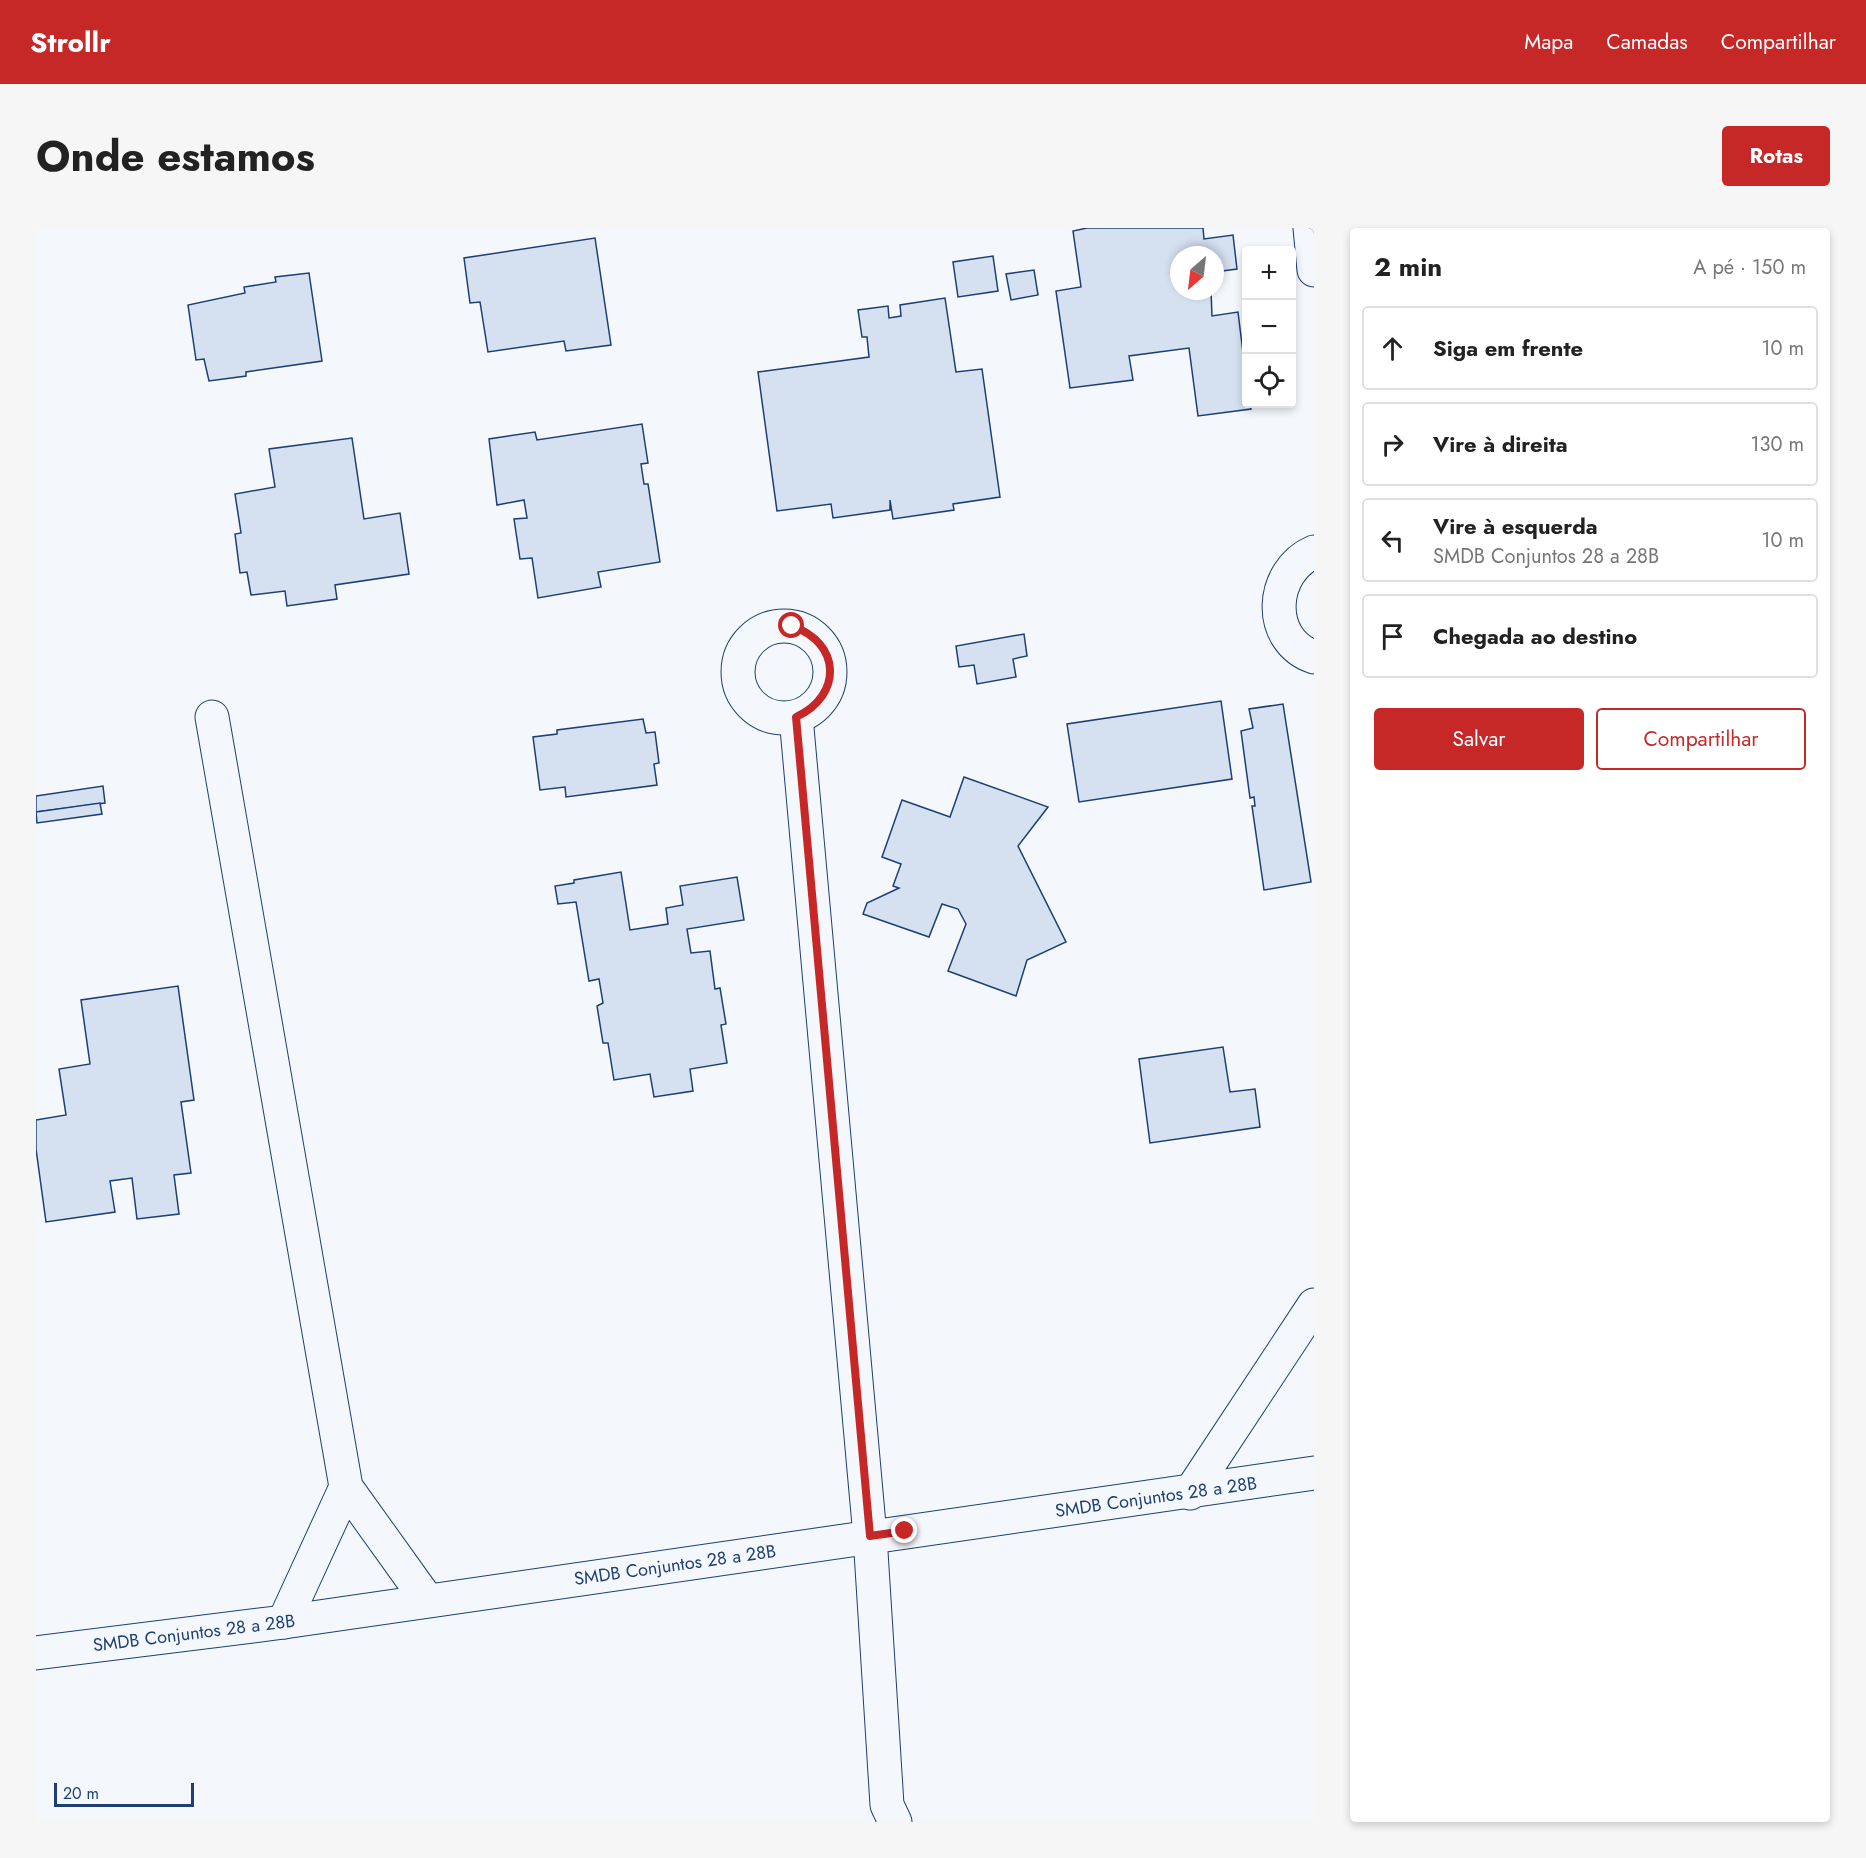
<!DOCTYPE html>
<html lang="pt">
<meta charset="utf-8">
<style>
body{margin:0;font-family:Jost,sans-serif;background:#f6f6f6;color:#222}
.controls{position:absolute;right:18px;top:18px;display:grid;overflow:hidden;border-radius:6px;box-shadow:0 3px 9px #0003}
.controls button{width:54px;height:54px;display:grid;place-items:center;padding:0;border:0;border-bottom:2px solid #e0e0e0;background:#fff;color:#222;font:30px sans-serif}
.compass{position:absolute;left:1134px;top:18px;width:54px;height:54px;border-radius:50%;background:#fff;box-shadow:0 3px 9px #0003;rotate:208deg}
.scale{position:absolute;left:18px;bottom:15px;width:140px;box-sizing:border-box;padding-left:6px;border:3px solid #1d3f73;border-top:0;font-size:16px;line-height:21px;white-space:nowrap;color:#1d3f73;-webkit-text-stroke:4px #f4f7fb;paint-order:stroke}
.stop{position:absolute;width:18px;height:18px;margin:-14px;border:4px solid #c62828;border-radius:50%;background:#fff}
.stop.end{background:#c62828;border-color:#fff;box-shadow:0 2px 6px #0008}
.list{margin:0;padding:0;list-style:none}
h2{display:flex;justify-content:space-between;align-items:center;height:78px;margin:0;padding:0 24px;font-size:26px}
h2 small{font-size:20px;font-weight:400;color:#767676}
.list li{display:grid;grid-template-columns:39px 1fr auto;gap:18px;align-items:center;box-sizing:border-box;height:84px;margin:0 12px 12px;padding:0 12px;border:2px solid #e0e0e0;border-radius:6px}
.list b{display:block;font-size:22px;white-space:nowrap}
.list p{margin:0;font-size:20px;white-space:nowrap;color:#767676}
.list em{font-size:20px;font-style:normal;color:#767676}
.actions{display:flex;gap:12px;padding:18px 24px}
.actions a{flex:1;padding:14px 0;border:2px solid #c62828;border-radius:6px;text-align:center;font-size:21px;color:#c62828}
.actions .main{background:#c62828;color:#fff}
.icon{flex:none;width:33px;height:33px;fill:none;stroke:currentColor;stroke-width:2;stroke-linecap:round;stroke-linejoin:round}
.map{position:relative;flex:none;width:1278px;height:1594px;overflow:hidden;border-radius:6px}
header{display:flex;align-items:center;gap:36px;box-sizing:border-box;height:84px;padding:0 30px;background:#c62828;color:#fff}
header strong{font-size:28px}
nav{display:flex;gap:33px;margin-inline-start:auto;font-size:21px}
.intro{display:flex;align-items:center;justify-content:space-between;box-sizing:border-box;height:144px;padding:0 36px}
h1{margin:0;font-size:42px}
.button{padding:15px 27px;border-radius:6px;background:#c62828;color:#fff;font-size:21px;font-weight:700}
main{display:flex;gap:36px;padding:0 36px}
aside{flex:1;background:#fff;border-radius:6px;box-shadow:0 3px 9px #0003}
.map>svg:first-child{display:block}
.building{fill:#d5e0f0;stroke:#1d3f73;stroke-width:1.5}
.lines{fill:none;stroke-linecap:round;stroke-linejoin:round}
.minor-casing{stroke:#1d3f73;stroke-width:35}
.minor{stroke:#f4f7fb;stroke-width:33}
.route{stroke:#c62828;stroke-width:8}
.labels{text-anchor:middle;stroke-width:4.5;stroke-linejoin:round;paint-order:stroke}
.street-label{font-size:18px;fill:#1d3f73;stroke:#f4f7fb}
</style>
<header>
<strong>Strollr</strong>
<nav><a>Mapa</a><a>Camadas</a><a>Compartilhar</a></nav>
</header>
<div class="intro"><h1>Onde estamos</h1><a class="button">Rotas</a></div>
<main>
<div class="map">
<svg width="1278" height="1594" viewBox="0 0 1278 1594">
<rect width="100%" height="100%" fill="#f4f7fb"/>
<!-- building -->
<g class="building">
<polygon points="1051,0 1167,0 1168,11 1197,7 1201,41 1179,44 1179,27 1143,27 1143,63 1175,63 1176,88 1202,84 1210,149 1210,176 1214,176 1215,181 1162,188 1153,120 1093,128 1097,152 1034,160 1020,63 1045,59 1037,3"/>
<polygon points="559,10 575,117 530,123 528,113 452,124 444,74 434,75 428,30"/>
<polygon points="957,28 962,63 922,69 917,34"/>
<polygon points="998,42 1002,67 975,72 970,46"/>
<polygon points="273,45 286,133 210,144 210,148 173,153 168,131 160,132 152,77 209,65 208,59 240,54 239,49"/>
<polygon points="909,70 920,144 946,141 964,269 917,276 918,282 857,291 854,272 854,282 797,290 795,276 741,283 722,144 833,129 831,109 826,109 822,82 852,78 853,90 865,88 864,77"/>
<polygon points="606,196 612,235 605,236 608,256 612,256 624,334 562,344 565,359 502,370 496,330 484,331 478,291 491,290 488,272 461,277 453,211 499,204 501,212"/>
<polygon points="316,210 328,291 364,285 373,346 299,357 301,371 251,378 249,363 215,367 211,344 204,345 199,306 205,305 199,266 239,259 233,221"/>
<polygon points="988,406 991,428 977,431 980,449 941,456 938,437 923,439 920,418"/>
<polygon points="1185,473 1196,551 1043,574 1031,496"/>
<polygon points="1247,476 1275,654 1228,662 1216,578 1219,578 1218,569 1214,570 1205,503 1217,500 1213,481"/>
<polygon points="607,491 610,505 619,504 623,535 618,536 621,557 530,569 529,559 504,562 497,509 521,506 521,502"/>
<polygon points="928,549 1012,579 982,618 1030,714 991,732 980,768 912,743 930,696 922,681 906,676 893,709 827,686 831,675 863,660 857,658 865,636 846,629 866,572 914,589"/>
<polygon points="67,558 69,575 0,584 0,568"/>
<polygon points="64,575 66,586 1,595 0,584"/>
<polygon points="585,644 594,702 632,696 630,680 647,677 644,658 701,649 708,692 651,701 655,725 674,723 679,761 684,760 690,796 685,797 691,835 654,841 657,863 618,869 614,846 578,852 572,815 567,815 561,778 567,775 563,751 553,753 540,674 522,676 519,658 538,655 538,652"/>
<polygon points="142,758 158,872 145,874 155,945 138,947 143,986 101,991 96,950 74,953 79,984 10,994 0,921 0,892 30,887 23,841 54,836 45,772"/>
<polygon points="1187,819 1194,864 1219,861 1224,899 1114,915 1103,831"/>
</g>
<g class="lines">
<defs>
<g id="minor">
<polyline points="1274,0 1278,42"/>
<path d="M1278,324c-44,19 -49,88 0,105"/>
<circle cx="748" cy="444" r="46"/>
<polyline points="176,489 310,1259 391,1372"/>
<polyline points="760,489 834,1308 851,1577 859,1594"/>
<polyline points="1154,1265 1278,1077"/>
<polyline points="248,1394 310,1259"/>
<polyline points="0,1425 248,1394 1278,1245"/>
</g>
</defs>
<!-- minor casing -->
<use href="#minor" class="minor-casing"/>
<!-- minor -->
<use href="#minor" class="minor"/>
</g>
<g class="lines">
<!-- route -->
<path class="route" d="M756,398c49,17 51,69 4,91l74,819 35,-5"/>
</g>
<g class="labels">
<!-- street labels -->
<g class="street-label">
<text transform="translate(1120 1269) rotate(-8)" y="6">SMDB Conjuntos 28 a 28B</text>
<text transform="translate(639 1337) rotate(-8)" y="6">SMDB Conjuntos 28 a 28B</text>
<text transform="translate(158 1405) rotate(-7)" y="6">SMDB Conjuntos 28 a 28B</text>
</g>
</g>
</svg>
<div class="controls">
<button>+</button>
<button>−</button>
<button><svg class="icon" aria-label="locate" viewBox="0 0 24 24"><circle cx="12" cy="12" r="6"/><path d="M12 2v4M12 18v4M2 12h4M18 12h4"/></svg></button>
</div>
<svg class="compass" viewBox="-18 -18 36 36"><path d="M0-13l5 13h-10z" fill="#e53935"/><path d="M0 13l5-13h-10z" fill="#767676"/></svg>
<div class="scale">20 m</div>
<div class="stop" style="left:756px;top:398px"></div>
<div class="stop end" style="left:869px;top:1303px"></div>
</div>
<aside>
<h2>2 min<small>A pé · 150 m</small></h2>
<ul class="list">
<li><svg class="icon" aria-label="ahead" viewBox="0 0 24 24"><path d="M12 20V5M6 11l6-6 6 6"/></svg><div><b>Siga em frente</b></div><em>10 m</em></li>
<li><svg class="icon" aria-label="right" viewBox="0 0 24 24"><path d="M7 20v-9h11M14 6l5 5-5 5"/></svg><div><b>Vire à direita</b></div><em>130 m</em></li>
<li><svg class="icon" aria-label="left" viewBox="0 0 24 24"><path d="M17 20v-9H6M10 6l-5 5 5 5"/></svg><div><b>Vire à esquerda</b><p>SMDB Conjuntos 28 a 28B</p></div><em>10 m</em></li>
<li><svg class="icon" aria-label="arrive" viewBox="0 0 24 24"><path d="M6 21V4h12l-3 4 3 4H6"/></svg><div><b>Chegada ao destino</b></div></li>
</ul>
<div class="actions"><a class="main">Salvar</a><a>Compartilhar</a></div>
</aside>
</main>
